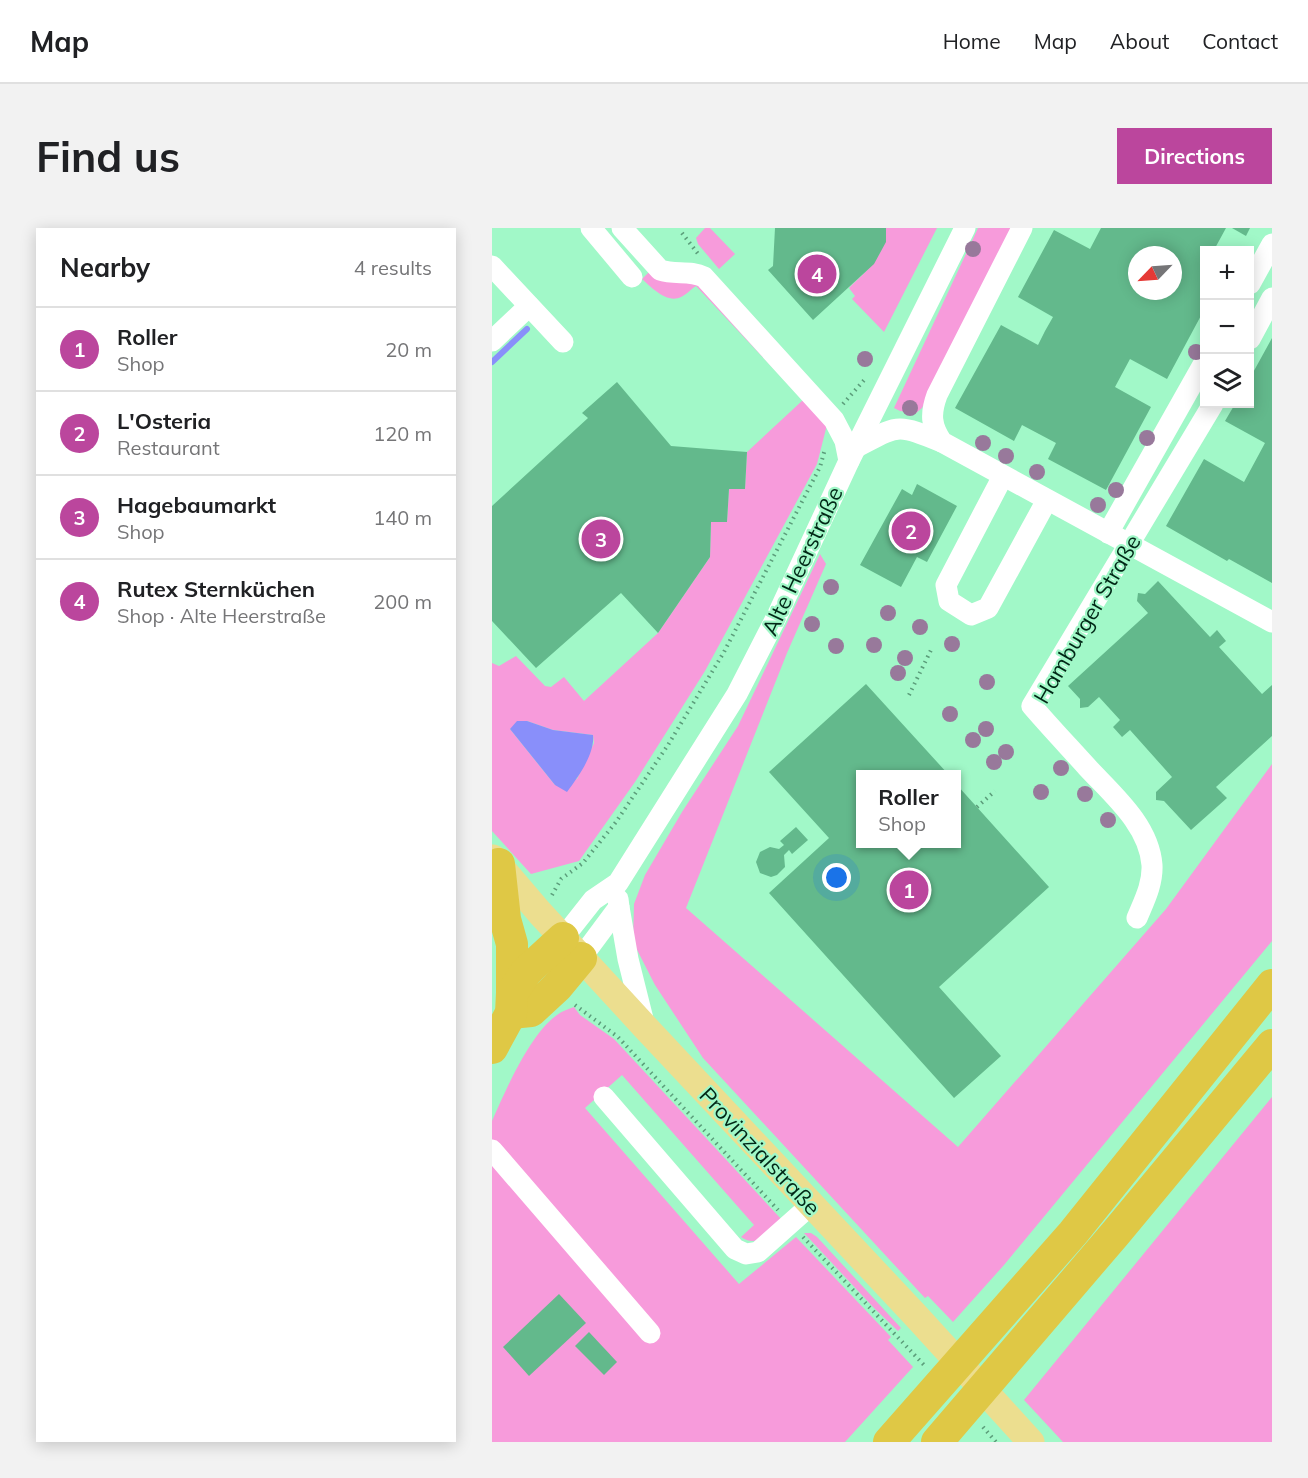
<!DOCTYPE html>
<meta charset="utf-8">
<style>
body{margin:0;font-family:Mulish,sans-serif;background:#f2f2f2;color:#202124}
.controls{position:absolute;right:18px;top:18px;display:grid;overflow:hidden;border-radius:0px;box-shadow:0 3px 15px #0003}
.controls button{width:54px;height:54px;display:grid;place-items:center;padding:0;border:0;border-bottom:2px solid #e0e0e0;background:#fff;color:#202124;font:30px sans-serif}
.compass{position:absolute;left:636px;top:18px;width:54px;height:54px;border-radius:50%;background:#fff;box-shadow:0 3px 15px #0003;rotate:245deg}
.you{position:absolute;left:345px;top:650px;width:21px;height:21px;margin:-15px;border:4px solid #fff;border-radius:50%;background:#1a73e8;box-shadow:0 0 0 9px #1a73e833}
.badge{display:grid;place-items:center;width:39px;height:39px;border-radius:50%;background:#bb469d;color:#fff;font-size:20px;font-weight:700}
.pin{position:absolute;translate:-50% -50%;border:3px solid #fff;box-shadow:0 2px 6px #0006}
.popup{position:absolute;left:364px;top:542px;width:105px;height:78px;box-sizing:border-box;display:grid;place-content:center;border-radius:0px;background:#fff;filter:drop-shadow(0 2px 4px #0005);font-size:20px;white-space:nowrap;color:#757577}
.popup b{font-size:22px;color:#202124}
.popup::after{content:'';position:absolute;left:50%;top:100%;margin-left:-12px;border:12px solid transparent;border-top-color:#fff}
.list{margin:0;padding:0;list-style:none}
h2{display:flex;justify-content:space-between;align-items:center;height:78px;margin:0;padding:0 24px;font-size:26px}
h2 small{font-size:20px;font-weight:400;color:#757577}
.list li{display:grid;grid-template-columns:39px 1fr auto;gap:18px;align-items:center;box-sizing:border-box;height:84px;padding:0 24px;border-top:2px solid #e0e0e0}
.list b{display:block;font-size:22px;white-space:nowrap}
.list p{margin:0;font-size:20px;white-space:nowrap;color:#757577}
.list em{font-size:20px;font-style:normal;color:#757577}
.icon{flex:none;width:33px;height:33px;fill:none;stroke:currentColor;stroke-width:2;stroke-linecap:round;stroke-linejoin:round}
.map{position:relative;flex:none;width:780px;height:1214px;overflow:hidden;border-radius:0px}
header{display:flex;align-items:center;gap:36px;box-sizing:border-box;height:84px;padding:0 30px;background:#fff;border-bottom:2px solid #e0e0e0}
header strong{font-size:28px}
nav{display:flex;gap:33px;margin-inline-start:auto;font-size:21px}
.intro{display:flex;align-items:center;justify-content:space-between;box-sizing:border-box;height:144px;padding:0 36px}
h1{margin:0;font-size:42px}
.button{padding:15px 27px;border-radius:0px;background:#bb469d;color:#fff;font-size:21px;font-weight:700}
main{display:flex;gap:36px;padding:0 36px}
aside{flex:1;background:#fff;border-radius:0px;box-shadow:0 3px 15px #0003}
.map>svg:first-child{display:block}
.green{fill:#f79bdb;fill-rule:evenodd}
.water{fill:#898ffa}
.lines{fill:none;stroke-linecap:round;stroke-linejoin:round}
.stream{stroke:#898ffa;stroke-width:6}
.building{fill:#63b98c;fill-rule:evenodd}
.path{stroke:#5b9d7a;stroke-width:4;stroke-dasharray:1.5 4.5;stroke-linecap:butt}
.minor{stroke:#fff;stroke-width:21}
.major{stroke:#ecde8f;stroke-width:27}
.highway{stroke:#dfc845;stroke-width:32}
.tree{fill:#98799b}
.labels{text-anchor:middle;stroke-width:4.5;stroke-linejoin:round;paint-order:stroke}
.street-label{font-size:22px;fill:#012716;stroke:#a1f8c8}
</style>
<header>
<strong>Map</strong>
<nav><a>Home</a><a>Map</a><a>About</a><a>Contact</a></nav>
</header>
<div class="intro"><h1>Find us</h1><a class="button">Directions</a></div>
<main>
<aside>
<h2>Nearby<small>4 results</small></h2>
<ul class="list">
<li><span class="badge">1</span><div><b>Roller</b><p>Shop</p></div><em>20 m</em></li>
<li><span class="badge">2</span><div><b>L'Osteria</b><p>Restaurant</p></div><em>120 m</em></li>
<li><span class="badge">3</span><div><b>Hagebaumarkt</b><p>Shop</p></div><em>140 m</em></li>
<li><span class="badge">4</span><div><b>Rutex Sternküchen</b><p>Shop · Alte Heerstraße</p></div><em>200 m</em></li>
</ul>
</aside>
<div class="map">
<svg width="780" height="1214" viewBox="0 0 780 1214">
<rect width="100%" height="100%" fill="#a1f8c8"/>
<!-- green -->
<g class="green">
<polygon points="213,0 218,0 243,26 227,41 206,16 204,10"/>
<path d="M394,0h51l-53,104 -32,-33 3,-3 -6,-8c19,-19 36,-31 37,-60z"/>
<polygon points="486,0 521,0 430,180 424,185 408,183 402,180"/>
<path d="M157,44l45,8 134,141 -11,43 -112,207 -70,111 -56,79 -48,13 -39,-43v-168l7,3 17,-10 29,30 6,1 13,-10 20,24 74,-68 52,-76 1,-35h16l2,-33h16l2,-37 56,-52 -107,-114c-5,3 -10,9 -15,11 -14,7 -30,-10 -39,-18zM35,493l26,9 40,5 1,8 -17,36 -22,6 -45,-56z"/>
<polygon points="328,326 334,336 295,425 194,680 466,919 674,681 780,536 780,713 512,1037 461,1094 436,1068 433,1070 211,830 163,757 141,714 142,676 153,647 190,584 246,498"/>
<path d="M82,779l6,8 34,24 168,181c-12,11 -24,29 -41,17l13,-12 -132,-150 -37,33 154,176 57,-47 95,100 -3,3 25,27 -68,75h-353v-321c14,-31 37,-86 65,-106 5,-4 12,-6 17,-8z"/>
<polygon points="780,869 780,1214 571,1214 532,1172"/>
<polygon points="312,1005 319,1005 325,1009 409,1100 406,1103 382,1080"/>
</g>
<!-- water -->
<path class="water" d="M25,493h10l26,9 40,5c2,19 -15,42 -26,57l-12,-7 -45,-56z"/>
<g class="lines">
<!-- stream -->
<polyline class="stream" points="0,134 35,101"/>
</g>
<!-- building -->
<g class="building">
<polygon points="283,0 394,0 394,14 382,36 321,92 276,42 281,38"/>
<path d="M609,0h125l-12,22h-10v60l-37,69 -37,-20 -15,28 36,20 -45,83 -58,-31 8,-16 -34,-18 -8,16 -59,-33 46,-83 37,20 7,-14 8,-14 -35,-20 36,-67 36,19zM645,27h36v36h-36z"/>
<polygon points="740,0 758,0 754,8"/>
<polygon points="780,110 780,355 737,331 735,333 674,298 712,231 752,254 773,215 733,193 743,176 758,176 758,150"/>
<polygon points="125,154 179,218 255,224 253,261 237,261 235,294 219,294 218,329 166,405 129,365 44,440 0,393 0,278 96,190 90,185"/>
<polygon points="425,256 465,278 435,334 425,329 409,359 368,337 410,261 420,267"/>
<polygon points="666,353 718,409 725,402 734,413 727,419 770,466 780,457 780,508 724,559 735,570 699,602 672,573 664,572 664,564 680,549 638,502 630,509 621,499 628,492 607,469 596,479 588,480 588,471 576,458 656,385 645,373 646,365 653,366"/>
<polygon points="374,456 456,546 369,546 369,616 465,616 465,557 557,659 447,759 509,828 462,870 277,665 337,610 277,544"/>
<polygon points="304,599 316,612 300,626 297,622 292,627 293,639 285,647 279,649 268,645 264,634 268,624 278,619 287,621 292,617 288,613"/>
<polygon points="67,1066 94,1095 37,1148 11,1119"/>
<polygon points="97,1104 125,1134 112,1147 83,1118"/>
</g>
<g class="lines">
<!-- path -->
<g class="path">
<polyline points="190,5 207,27"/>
<polyline points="351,176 374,150"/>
<polyline points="417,467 439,422"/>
<polyline points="485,579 503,563"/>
<polyline points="60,667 69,651 91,635 124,594 176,517 232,424 328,239 333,221"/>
<polyline points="83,777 126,809 286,982"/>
<polyline points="311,1009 432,1137"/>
<polyline points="491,1199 504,1214"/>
</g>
<!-- minor -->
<g class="minor">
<polyline points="99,0 140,49"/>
<path d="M130,0l38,42c15,5 30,0 44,7l130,143 11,21 4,20"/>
<path d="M530,0l-85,167c-7,19 -6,31 5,47l330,180"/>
<polyline points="0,38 71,114"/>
<polyline points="758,56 780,16"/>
<polyline points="758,111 780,70"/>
<polyline points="0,113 37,78"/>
<path d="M363,220c44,-23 40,-25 87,-6"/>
<polyline points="511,248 454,357 457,373 479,387 496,380 555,272"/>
<polyline points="616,305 712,135"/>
<polyline points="127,679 136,731 153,799"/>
<path d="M645,690c7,-17 16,-34 15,-53 -3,-40 -39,-70 -65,-98 -18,-20 -37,-40 -55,-61l181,-302"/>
<polyline points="71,710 101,672 126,655 245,466 286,386 357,233 473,0"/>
<polyline points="89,730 127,679 126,671"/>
<polyline points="112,869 243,1021 254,1026 266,1024 319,977"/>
<polyline points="0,922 158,1105"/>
</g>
<!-- major -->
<polyline class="major" points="1,630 48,685 153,799 425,1089 539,1214"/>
<!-- highway -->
<g class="highway">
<polyline points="7,636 13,691 20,716 20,765"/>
<polyline points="19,785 39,783 65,759 89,730"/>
<polyline points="0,820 19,785 20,765 34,744 71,710"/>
<polyline points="397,1214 581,1005 780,757"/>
<polyline points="445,1214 623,1006 780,817"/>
</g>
</g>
<!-- trees -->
<g class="tree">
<circle cx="481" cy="21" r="8"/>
<circle cx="704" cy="124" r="8"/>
<circle cx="373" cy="131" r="8"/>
<circle cx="418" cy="180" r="8"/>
<circle cx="655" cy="210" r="8"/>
<circle cx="491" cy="215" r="8"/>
<circle cx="514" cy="228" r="8"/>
<circle cx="545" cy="244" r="8"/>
<circle cx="624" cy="262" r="8"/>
<circle cx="606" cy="277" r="8"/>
<circle cx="339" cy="359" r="8"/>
<circle cx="396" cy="385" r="8"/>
<circle cx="320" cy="396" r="8"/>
<circle cx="428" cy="399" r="8"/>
<circle cx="460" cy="416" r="8"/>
<circle cx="382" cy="417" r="8"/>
<circle cx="344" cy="418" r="8"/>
<circle cx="413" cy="430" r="8"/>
<circle cx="406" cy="445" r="8"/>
<circle cx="495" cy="454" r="8"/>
<circle cx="458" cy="486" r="8"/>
<circle cx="494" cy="501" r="8"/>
<circle cx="481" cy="512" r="8"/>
<circle cx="514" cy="524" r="8"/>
<circle cx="502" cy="534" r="8"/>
<circle cx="569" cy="540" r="8"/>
<circle cx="549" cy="564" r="8"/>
<circle cx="593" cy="566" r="8"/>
<circle cx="616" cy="592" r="8"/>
</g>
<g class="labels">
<!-- street labels -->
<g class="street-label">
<text transform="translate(310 333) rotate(-65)" y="8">Alte Heerstraße</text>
<text transform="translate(595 391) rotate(-60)" y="8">Hamburger Straße</text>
<text transform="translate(268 923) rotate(47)" y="8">Provinzialstraße</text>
</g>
</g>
</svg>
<div class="controls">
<button>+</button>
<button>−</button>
<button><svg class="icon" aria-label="layers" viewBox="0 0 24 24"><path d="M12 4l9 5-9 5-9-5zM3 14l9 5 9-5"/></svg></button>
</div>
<svg class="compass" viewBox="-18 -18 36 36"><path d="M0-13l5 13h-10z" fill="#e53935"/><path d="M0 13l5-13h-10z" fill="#757577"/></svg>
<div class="you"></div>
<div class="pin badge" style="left:417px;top:662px">1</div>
<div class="popup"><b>Roller</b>Shop</div>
<div class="pin badge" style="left:419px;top:303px">2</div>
<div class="pin badge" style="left:109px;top:311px">3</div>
<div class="pin badge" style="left:325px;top:46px">4</div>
</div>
</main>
